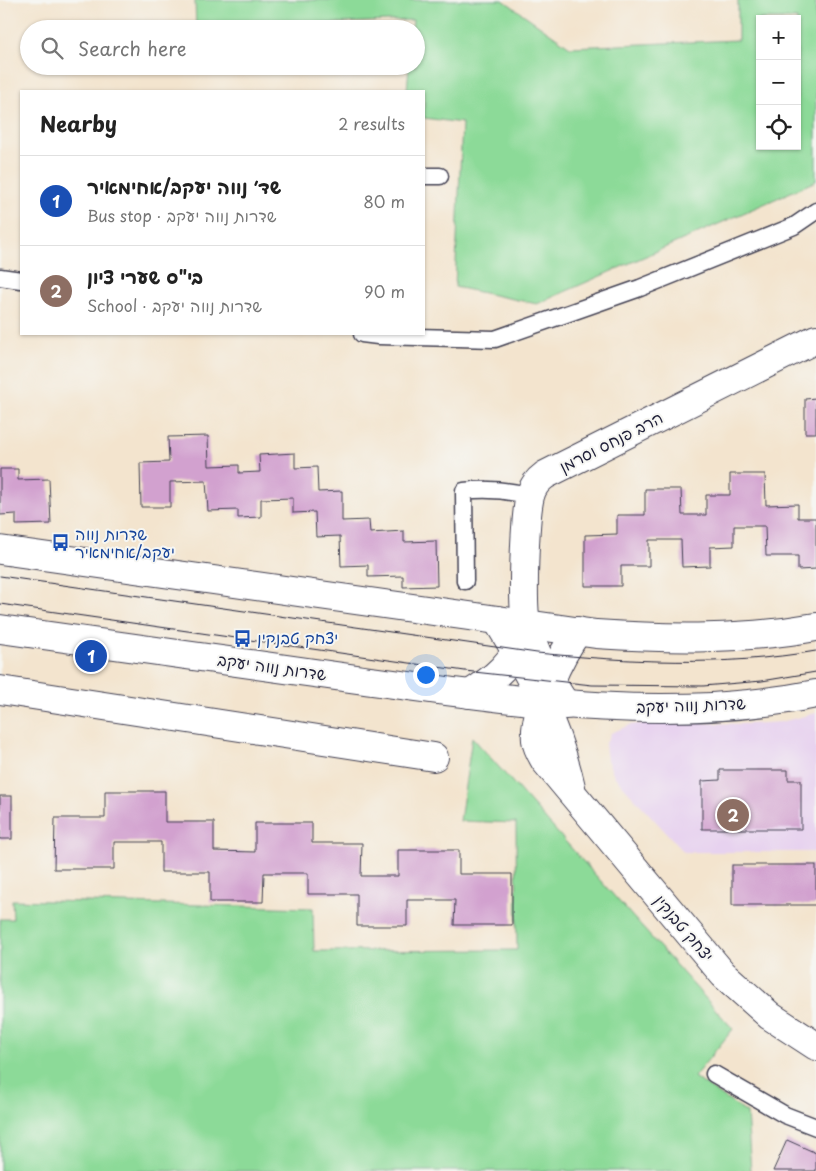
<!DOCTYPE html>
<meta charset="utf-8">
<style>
body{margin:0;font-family:"Playpen Sans","Playpen Sans Hebrew",sans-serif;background:#f2f2f2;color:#222}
.controls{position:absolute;right:15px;top:15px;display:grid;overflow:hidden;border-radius:0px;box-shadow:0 1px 4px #0004}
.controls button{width:45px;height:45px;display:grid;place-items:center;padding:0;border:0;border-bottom:1px solid #e0e0e0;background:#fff;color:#222;font:25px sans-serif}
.you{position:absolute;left:425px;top:674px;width:18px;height:18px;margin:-12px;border:4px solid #fff;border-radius:50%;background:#1a73e8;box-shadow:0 0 0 8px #1a73e833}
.badge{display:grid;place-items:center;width:32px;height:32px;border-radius:50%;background:#0f766e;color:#fff;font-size:16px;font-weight:700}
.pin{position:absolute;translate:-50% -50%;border:2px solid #fff;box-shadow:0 1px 5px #0006}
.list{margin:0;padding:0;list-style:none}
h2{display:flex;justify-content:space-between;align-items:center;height:65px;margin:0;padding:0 20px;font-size:21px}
h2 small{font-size:16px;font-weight:400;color:#767676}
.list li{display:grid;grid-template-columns:32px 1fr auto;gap:15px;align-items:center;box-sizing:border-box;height:90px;padding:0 20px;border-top:1px solid #e0e0e0}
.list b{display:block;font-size:19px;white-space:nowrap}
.list p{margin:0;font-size:16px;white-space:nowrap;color:#767676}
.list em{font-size:16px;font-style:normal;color:#767676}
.icon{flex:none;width:28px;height:28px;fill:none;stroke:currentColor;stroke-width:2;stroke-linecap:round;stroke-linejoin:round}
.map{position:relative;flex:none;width:816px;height:1171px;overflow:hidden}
.search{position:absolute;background:#fff;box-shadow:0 1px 4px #0004;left:20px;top:20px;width:405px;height:55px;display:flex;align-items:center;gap:12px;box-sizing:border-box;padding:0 18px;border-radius:28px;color:#767676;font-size:19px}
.panel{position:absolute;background:#fff;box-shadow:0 1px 4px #0004;left:20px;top:90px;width:405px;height:245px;border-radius:0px}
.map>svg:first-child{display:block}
.built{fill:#e7d2ef}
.green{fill:#8cda98;stroke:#577e6a;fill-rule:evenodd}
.building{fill:#d2a1cf}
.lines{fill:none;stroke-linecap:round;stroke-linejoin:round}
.service-casing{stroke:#413f51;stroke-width:19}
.minor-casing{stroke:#413f51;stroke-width:30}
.tertiary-casing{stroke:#413f51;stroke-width:30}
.service{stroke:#fff;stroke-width:16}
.minor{stroke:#fff;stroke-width:28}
.tertiary{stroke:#fff;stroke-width:28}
.tram{stroke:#22223b;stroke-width:1}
.labels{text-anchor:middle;stroke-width:4;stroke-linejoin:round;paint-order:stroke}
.street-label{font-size:16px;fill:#22223b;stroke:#f6f6f2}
.transit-label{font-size:16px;fill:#164399;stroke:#f6f6f2;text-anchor:start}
</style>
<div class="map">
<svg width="816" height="1171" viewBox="0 0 816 1171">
<rect width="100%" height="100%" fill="#f6f6f2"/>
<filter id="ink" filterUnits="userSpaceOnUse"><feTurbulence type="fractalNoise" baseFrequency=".02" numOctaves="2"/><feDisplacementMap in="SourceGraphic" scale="10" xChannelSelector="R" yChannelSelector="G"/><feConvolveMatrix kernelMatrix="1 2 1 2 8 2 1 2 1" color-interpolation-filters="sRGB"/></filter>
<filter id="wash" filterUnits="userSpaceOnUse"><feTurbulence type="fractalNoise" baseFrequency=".0096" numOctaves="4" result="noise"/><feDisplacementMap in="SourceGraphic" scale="20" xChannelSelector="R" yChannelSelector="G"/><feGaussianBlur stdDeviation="1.12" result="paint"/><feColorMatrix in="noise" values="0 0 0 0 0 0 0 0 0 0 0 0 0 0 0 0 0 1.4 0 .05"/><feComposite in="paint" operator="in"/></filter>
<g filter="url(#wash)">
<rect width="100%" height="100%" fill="#f3e4ce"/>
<!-- built -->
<polygon class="built" points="816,713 816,852 684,852 615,777 607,760 605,745 611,733 630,725 652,722 749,724 781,722"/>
<!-- green -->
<g class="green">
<path d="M195,0h308l67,47 168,-7v-40h78v181l-279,123 -82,-17 7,-164 -38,-5v-27h-17l2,-25h7v-37h-4l1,-9 -217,9zM760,19h37v127h-37z"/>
<polygon points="472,737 733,1029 694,1077 747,1113 751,1171 0,1171 0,919 13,919 12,900 313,908 314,951 517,950 516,823 460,821"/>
</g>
<g id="blocks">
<!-- building -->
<g class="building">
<polygon points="816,398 816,433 805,433 805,399"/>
<polygon points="208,436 209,466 239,465 239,473 260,472 259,455 295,453 295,468 317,467 318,492 342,491 342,521 369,520 370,533 404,531 404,542 436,541 437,586 403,587 403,576 368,577 368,565 341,566 340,536 316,537 315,512 293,513 293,498 261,499 261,517 238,518 238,510 208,511 206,481 170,482 170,507 141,507 140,463 169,462 168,437"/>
<polygon points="0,469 18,469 18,480 49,479 51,524 16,525 16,514 0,515"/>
<polygon points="730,474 765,474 766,505 798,504 798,518 816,518 816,569 798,570 798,556 766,556 765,526 734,526 734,546 710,547 710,566 682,567 681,540 649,540 649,566 621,566 621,586 585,586 585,535 617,534 617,515 645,515 645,489 681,489 682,515 706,515 706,495 730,495"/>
<polygon points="720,770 788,770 788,780 801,780 801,829 702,829 702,781 720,780"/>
<polygon points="105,791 165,791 165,822 214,822 214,851 255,852 255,823 312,823 312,843 362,843 361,876 398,876 398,850 459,850 459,874 512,874 512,925 454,925 455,900 407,900 407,926 357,926 357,894 308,894 308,873 264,873 263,902 210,902 210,872 161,872 161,842 114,842 114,869 54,869 55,818 105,818"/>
<rect x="0" y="796" width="12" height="43"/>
<rect x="732" y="865" width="84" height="40"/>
<polygon points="787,1140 816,1153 816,1171 773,1171"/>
</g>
</g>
</g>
<g filter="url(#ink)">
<use href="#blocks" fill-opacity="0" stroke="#413f51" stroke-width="1"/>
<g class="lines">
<defs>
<g id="service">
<polyline points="424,176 440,176"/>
<polyline points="0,277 21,280"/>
<polyline points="362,334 378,336 495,339 640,288 794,226 816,211"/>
<path d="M465,581l-1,-90c23,-3 44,-1 66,5"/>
<polyline points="714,1074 785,1115 816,1127"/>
</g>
<g id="minor">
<path d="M497,620c33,53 60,106 74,167"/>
<path d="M578,631c-17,23 -45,80 -42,109 1,8 5,14 9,21l178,213 47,42 46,30"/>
<polyline points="0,690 434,757"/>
<path d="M470,694c23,-15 45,-32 53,-59"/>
<path d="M566,705c-16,-24 -31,-51 -39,-79 -6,-18 -2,-110 3,-130 3,-10 7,-15 15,-21l271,-136"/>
</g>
<g id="tertiary">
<path d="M0,550l596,84c74,5 147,6 220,-7"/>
<path d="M0,629c121,17 243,34 364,51 149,20 302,44 452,14"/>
</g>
</defs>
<!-- service casing -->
<use href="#service" class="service-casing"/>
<!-- minor casing -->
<use href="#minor" class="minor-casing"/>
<!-- tertiary casing -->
<use href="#tertiary" class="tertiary-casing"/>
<!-- service -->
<use href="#service" class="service"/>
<!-- minor -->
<use href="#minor" class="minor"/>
<!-- tertiary -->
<use href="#tertiary" class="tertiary"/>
<!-- tram -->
<g class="tram">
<path d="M0,576l537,77c94,9 186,14 279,-2"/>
<polyline points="0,604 465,671 592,685 703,686 762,681 816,672"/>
</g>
</g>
</g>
<!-- icons -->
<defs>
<symbol id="bus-bare" viewBox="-9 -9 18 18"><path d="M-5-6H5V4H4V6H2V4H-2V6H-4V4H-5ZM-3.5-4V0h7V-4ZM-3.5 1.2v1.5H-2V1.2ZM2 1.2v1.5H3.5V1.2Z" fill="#1a4fb4" stroke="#f6f6f2" stroke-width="2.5" paint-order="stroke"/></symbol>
</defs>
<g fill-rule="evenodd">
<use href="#bus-bare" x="48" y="530" width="25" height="25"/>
<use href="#bus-bare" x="230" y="626" width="25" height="25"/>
</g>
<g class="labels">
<!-- street labels -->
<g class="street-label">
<text transform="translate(611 442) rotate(-27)" y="6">הרב פנחס וסרמן</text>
<text transform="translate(272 667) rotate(8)" y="6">שדרות נווה יעקב</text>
<text transform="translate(691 705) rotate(-2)" y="6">שדרות נווה יעקב</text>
<text transform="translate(684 928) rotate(50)" y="6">יצחק טבנקין</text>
</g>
<!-- transit labels -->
<g class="transit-label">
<text x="75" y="540">שדרות נווה<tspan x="75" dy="18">יעקב/אחימאיר</tspan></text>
<text x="257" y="644">יצחק טבנקין</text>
</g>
</g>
</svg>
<div class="controls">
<button>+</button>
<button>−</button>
<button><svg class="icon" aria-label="locate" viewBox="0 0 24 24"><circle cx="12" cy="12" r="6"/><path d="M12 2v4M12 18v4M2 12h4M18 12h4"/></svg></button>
</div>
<div class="you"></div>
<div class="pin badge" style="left:91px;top:656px;background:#1a4fb4">1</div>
<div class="pin badge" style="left:733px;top:815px;background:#8d6e63">2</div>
<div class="search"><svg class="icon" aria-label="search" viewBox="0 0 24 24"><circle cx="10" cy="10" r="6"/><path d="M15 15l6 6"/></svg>Search here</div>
<section class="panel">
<h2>Nearby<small>2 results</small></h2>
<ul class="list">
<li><span class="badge" style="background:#1a4fb4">1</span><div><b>שד׳ נווה יעקב/אחימאיר</b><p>Bus stop · שדרות נווה יעקב</p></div><em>80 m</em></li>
<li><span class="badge" style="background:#8d6e63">2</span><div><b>בי&quot;ס שערי ציון</b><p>School · שדרות נווה יעקב</p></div><em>90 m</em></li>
</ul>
</section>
</div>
